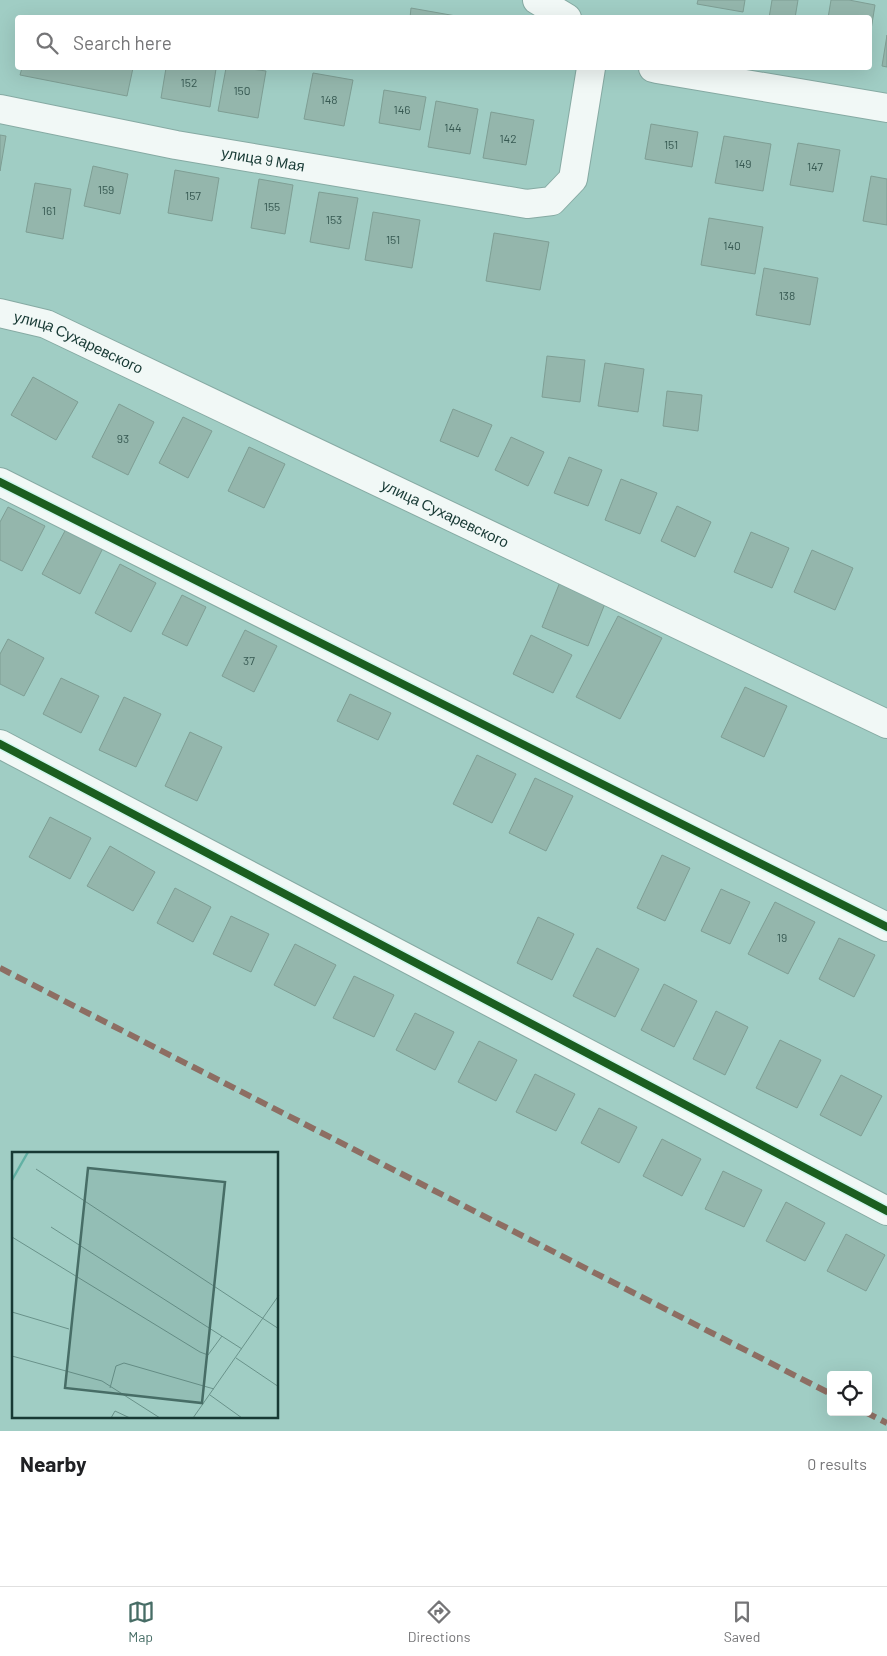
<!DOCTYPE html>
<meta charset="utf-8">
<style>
body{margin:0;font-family:Barlow,sans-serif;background:#f2f2f2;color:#202124}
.controls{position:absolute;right:15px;bottom:15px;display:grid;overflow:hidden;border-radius:5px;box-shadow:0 5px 20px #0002}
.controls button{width:45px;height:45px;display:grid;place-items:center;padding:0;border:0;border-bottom:1px solid #e0e0e0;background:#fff;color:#202124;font:25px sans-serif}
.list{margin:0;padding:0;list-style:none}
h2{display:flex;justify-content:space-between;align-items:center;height:65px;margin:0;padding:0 20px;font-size:21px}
h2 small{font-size:16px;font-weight:400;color:#757577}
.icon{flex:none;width:28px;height:28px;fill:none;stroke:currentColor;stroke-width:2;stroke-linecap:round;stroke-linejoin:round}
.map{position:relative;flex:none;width:887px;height:1431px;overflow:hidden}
.search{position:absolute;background:#fff;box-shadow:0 5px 20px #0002;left:15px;right:15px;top:15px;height:55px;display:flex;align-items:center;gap:12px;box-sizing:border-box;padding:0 18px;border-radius:5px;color:#757577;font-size:19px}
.sheet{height:155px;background:#fff}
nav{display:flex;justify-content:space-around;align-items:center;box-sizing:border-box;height:70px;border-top:1px solid #e0e0e0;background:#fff;font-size:14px;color:#757577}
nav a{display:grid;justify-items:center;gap:2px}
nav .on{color:#476d66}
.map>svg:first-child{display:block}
.building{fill:#94b6ac;stroke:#7e9e94}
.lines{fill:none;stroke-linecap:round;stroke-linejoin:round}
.minor-casing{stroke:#86aaa3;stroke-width:30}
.minor{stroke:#f1f8f6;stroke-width:28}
.quiet{stroke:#8d6e63;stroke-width:6;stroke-dasharray:12 6;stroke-linecap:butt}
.cycleway-casing{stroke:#d0f7ef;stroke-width:11}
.cycleway{stroke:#1b5e20;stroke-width:8}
.labels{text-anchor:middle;stroke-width:4;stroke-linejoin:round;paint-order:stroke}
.number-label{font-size:12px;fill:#375952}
.street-label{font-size:15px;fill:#173934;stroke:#d0f7ef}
.inset-river{fill:none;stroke:#62b1a4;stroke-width:2.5}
.inset-road{fill:none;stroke:#69928a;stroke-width:1}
.view{fill:#476d66;fill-opacity:0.15;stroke:#476d66;stroke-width:2.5}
.inset-edge{fill:none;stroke:#173934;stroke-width:2.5}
</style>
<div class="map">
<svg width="887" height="1431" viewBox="0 0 887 1431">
<rect width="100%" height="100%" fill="#a0cdc4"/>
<!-- building -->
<g class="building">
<polygon points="698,0 745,0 743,12 697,4"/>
<polygon points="772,0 798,0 795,18 769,18"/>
<polygon points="831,0 849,0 875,5 870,36 870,18 828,18"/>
<polygon points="411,8 456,16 455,18 410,18"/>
<polygon points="887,35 887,67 882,66"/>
<polygon points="22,68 133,68 127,96 20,75"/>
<polygon points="166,68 216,69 210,107 161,98"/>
<polygon points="226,68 244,68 266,71 258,118 218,111"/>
<polygon points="313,73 353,80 344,126 304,119"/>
<polygon points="384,90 426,97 420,130 379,123"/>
<polygon points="436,101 478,109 470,154 428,147"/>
<polygon points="491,112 534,120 526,165 483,158"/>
<polygon points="651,124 698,132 692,167 645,159"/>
<polygon points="0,135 6,136 0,171"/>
<polygon points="724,136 771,144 763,191 715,183"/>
<polygon points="798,143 840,150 833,192 790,185"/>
<polygon points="93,166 128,174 120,214 84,206"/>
<polygon points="175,170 219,178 212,221 168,213"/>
<polygon points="871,176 887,179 887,225 863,221"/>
<polygon points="259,179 293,185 285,234 251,228"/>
<polygon points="35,183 71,189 63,239 26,232"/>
<polygon points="319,192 358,198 349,249 310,242"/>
<polygon points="373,212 420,220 412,268 365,260"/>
<polygon points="709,218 763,227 755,274 701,265"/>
<polygon points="494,233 549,242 540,290 486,281"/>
<polygon points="764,268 818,278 810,325 756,315"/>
<polygon points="547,356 585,360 580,402 542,397"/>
<polygon points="605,363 644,369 638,412 598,406"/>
<polygon points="33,377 78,402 56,440 11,415"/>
<polygon points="667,391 702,395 698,431 663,426"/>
<polygon points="119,404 154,422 128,475 92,457"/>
<polygon points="453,409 492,425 478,457 440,441"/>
<polygon points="183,417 212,431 188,478 159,463"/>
<polygon points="511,437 544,452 528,486 495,470"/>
<polygon points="249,447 285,464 264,508 228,491"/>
<polygon points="569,457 602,470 588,506 554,493"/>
<polygon points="621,479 657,493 640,534 605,520"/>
<polygon points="677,506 711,522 695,557 661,541"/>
<polygon points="8,507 45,526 22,571 0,560 0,522"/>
<polygon points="66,529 103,548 80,594 42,574"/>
<polygon points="751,532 789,548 772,588 734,572"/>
<polygon points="812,550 853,568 835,610 794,592"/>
<polygon points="120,564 156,583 131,632 95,613"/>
<polygon points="560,582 606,601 588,646 542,627"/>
<polygon points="182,595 206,607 187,646 162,634"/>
<polygon points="618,616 662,638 620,719 576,697"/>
<polygon points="245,630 277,646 254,692 222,676"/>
<polygon points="531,635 572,655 553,693 513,674"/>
<polygon points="8,639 44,658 24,696 0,684 0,654"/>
<polygon points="61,678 99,696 81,733 43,714"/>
<polygon points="745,687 787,706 764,757 721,737"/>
<polygon points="350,694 391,713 378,740 337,721"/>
<polygon points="124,697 161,714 136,767 99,750"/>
<polygon points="190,732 222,747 197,801 165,786"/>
<polygon points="477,755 516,774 492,823 453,804"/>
<polygon points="535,778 573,796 546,851 509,833"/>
<polygon points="50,817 91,838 70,879 29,857"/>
<polygon points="110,846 155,872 133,911 87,886"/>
<polygon points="662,855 690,868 665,921 637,908"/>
<polygon points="175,888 211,907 193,942 157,923"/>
<polygon points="721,889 750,902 730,944 701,931"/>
<polygon points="775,902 815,922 788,974 748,954"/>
<polygon points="231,916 269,934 251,972 213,954"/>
<polygon points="538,917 574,934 552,980 517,963"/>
<polygon points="839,938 875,955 854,997 819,979"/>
<polygon points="295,944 336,965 315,1006 274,985"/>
<polygon points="597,948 639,969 615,1017 573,996"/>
<polygon points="354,976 394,995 374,1037 333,1018"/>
<polygon points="664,984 697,1001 674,1047 641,1030"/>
<polygon points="716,1011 748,1027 725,1075 693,1059"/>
<polygon points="415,1013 454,1032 435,1070 396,1050"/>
<polygon points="780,1040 821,1060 797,1108 756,1088"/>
<polygon points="479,1041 517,1060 496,1101 458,1082"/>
<polygon points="535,1074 575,1094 556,1131 516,1112"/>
<polygon points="841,1075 882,1096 861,1136 820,1115"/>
<polygon points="599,1108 637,1127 619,1163 581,1143"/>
<polygon points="662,1139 701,1159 682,1196 643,1176"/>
<polygon points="723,1171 762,1190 744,1227 705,1209"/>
<polygon points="786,1202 825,1223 805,1261 766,1241"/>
<polygon points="846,1234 885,1255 866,1291 827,1271"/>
</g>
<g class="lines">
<defs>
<g id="minor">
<polyline points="537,0 567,18"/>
<polyline points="653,68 657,69 887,108"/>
<path id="s1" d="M0,109l176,36 351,59 25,-3 21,-22 18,-111"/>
<path id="s2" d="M0,313l46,11 841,400"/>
<polyline points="0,482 887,927"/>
<polyline points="0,744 887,1211"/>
</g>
</defs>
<!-- minor casing -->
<use href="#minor" class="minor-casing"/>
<!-- minor -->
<use href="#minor" class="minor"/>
<!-- quiet -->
<g class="quiet">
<polyline points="0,968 831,1394"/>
<polyline points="865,1412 887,1423"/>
</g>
<defs>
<g id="cycleway">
<polyline points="0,482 887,927"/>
<polyline points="0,744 887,1211"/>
</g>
</defs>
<!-- cycleway casing -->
<use href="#cycleway" class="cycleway-casing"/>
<!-- cycleway -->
<use href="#cycleway" class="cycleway"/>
</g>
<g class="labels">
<!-- number labels -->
<g class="number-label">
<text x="189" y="87">152</text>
<text x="242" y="95">150</text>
<text x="329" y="104">148</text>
<text x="402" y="114">146</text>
<text x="453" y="132">144</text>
<text x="508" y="143">142</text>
<text x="671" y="149">151</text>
<text x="743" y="168">149</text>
<text x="815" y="171">147</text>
<text x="106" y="194">159</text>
<text x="193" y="200">157</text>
<text x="272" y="211">155</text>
<text x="49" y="215">161</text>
<text x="334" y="224">153</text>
<text x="393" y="244">151</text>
<text x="732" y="250">140</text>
<text x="787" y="300">138</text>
<text x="123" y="443">93</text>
<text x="249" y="665">37</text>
<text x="782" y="942">19</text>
</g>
<!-- street labels -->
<g class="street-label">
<text dy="5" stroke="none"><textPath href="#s1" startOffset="268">улица 9 Мая</textPath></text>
<text dy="5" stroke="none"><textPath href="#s2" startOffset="84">улица Сухаревского</textPath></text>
<text dy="5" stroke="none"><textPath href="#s2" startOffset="489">улица Сухаревского</textPath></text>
</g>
</g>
<!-- overview -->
<g transform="translate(12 1152)">
<rect width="266" height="266" fill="#a0cdc4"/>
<path class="inset-river" d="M0,28l16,-28"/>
<path class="inset-road" d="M24,17l243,160M39,75l191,122M0,85l188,115 8,3 14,-19M0,160l57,17M0,204l90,25 58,37M224,206l43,29M98,236l6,-22 8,-3 90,26M198,243l32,23M99,266l4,-7 15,7M181,266l86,-123"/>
<path class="view" d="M76,16l137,14 -23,221 -137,-15z"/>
<rect width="266" height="266" class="inset-edge"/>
</g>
</svg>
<div class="controls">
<button><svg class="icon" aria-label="locate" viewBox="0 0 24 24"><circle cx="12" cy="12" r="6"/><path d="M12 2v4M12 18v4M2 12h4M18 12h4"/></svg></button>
</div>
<div class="search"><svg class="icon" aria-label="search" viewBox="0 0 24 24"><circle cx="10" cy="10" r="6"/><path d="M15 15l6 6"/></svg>Search here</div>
</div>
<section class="sheet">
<h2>Nearby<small>0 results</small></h2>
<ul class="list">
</ul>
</section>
<nav>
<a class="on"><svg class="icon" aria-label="map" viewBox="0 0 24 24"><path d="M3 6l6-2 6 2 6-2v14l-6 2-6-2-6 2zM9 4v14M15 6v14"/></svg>Map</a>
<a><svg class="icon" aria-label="directions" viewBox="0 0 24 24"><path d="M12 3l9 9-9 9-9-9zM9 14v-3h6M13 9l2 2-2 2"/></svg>Directions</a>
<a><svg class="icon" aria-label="saved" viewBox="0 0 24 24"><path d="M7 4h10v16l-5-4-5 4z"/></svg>Saved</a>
</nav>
